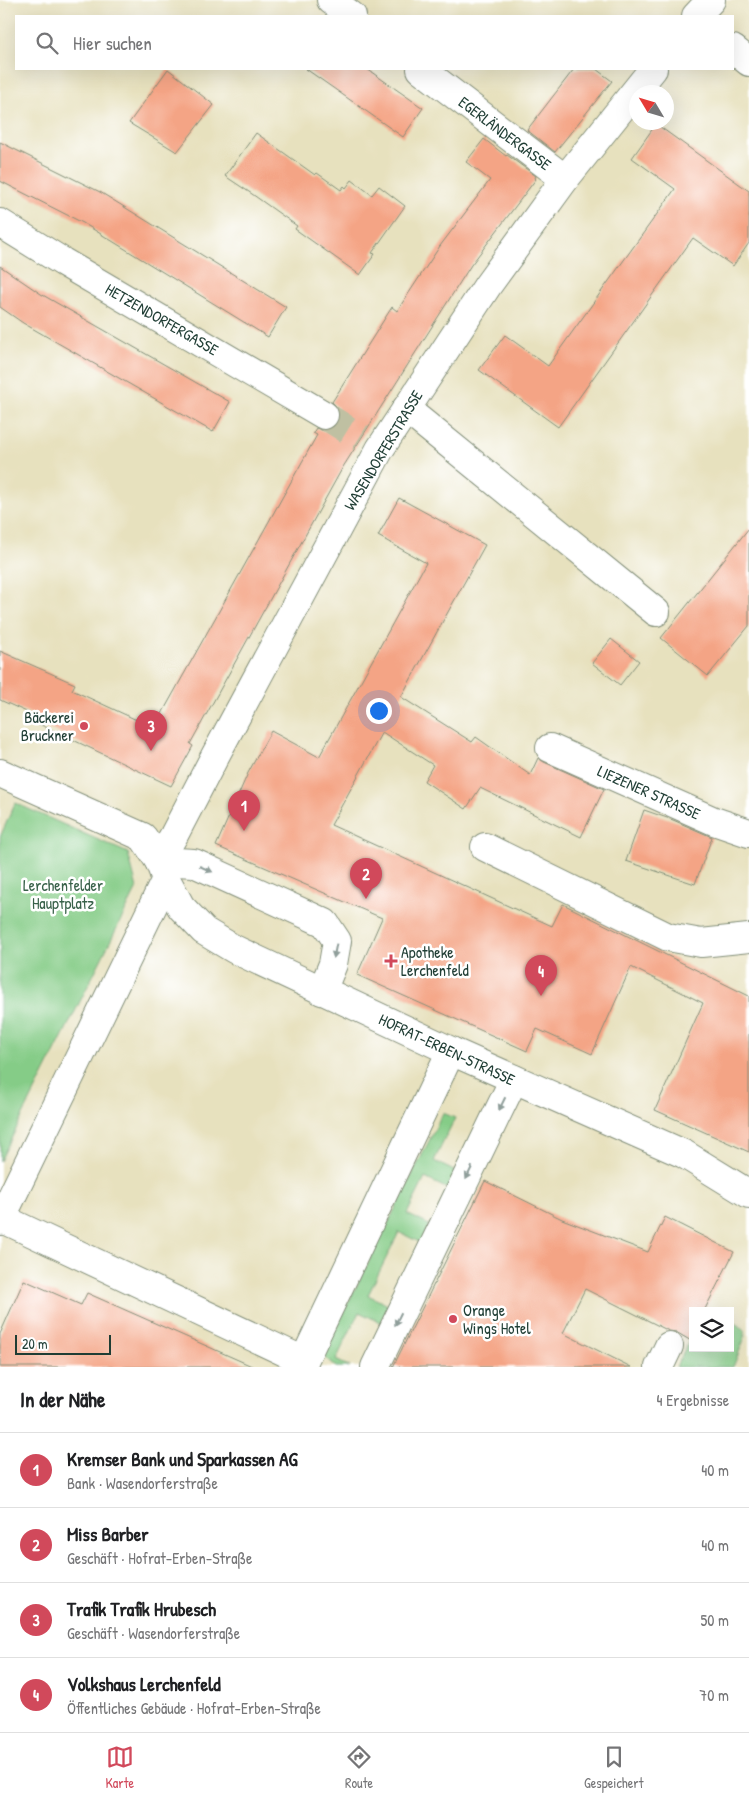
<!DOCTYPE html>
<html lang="de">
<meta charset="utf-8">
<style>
body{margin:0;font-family:"Patrick Hand",sans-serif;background:#f2f2f2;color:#202124}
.controls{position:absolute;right:15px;bottom:15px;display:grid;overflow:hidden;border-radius:0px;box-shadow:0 5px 20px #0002}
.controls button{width:45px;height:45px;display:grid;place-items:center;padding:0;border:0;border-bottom:1px solid #e0e0e0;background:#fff;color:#202124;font:25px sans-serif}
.compass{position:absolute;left:629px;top:85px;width:45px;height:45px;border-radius:50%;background:#fff;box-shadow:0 5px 20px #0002;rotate:308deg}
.scale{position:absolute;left:15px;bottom:12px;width:96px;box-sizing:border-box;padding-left:5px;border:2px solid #1f3d34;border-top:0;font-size:14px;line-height:18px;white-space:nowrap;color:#1f3d34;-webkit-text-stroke:4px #fff;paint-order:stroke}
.you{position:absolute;left:378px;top:710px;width:18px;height:18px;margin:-12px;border:4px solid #fff;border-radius:50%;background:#1a73e8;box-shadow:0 0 0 8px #1a73e833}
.badge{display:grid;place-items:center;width:32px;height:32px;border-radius:50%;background:#d1495b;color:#fff;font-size:16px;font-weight:700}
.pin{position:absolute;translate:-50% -41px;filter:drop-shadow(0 1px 2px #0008)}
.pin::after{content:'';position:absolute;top:26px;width:18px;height:15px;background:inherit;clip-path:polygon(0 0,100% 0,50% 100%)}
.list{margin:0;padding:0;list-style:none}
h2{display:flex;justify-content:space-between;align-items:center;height:65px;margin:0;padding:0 20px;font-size:21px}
h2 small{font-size:16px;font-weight:400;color:#757577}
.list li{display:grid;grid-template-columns:32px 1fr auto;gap:15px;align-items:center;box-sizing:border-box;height:75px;padding:0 20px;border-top:1px solid #e0e0e0}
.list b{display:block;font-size:19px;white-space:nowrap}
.list p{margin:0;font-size:16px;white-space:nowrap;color:#757577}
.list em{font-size:16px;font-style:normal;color:#757577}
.icon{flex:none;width:28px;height:28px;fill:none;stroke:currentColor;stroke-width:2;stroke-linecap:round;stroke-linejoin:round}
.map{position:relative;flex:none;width:749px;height:1367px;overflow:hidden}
.search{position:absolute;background:#fff;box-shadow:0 5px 20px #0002;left:15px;right:15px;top:15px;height:55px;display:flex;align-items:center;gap:12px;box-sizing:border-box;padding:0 18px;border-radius:0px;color:#757577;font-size:19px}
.sheet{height:365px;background:#fff}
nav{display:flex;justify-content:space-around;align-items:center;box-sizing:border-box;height:70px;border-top:1px solid #e0e0e0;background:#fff;font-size:14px;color:#757577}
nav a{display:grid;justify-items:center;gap:2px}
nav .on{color:#d1495b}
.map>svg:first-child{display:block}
.green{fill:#85cc87;stroke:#52845e}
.building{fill:#f4a485}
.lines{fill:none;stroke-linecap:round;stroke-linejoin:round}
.minor-tunnel{stroke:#bfc0a2;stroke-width:28;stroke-dasharray:28 14;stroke-linecap:butt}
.minor-casing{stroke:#838f79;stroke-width:30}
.minor{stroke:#fff;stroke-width:28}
.oneway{fill:#8f9e9a}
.poi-dot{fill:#d1495b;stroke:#fff;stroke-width:2}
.labels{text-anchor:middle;stroke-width:5;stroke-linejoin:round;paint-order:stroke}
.street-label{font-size:16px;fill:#1f3d34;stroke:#fff}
.poi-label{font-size:16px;fill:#1f3d34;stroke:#fff;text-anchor:start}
.park-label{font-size:16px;fill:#386149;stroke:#fff}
</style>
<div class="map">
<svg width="749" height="1367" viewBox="0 0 749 1367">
<rect width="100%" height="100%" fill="#fff"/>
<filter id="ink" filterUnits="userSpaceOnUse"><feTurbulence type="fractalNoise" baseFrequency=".02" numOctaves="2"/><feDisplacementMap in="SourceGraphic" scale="10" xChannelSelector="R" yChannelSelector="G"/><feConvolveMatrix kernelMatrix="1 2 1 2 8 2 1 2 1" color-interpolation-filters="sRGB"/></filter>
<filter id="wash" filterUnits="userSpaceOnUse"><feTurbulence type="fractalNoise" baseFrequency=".0096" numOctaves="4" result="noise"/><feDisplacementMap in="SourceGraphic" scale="20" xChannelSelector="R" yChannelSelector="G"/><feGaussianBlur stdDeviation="1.12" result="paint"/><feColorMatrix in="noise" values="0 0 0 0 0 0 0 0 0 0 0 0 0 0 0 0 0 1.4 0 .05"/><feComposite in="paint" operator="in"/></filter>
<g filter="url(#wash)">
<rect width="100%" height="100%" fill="#e7e1be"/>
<!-- green -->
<g class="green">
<polygon points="15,803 128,853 137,888 0,1161 0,837"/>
<polygon points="443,1113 455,1118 434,1161 456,1172 448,1189 425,1178 407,1214 429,1225 421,1243 399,1232 368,1295 390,1306 382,1323 359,1312 336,1360 350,1367 336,1367 322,1355"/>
<polygon points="730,1320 745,1330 745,1337 733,1367 676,1367 693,1333 693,1348 730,1348"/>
</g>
<g id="blocks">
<!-- building -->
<g class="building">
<polygon points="168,69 214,105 177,152 129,123"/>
<polygon points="306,69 367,69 423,108 403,137"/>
<polygon points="574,69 596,69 612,81 555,152 527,130"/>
<polygon points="656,124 749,191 749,243 733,266 693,238 558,427 479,370 505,335 548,366 568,338 675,189 632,158"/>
<polygon points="256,133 315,175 317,173 341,190 344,186 346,188 352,180 372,195 379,186 405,206 372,253 375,254 360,275 295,229 297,226 252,194 225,176"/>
<polygon points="484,139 506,156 507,155 536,176 535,178 536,179 471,265 343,467 190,744 193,746 171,786 37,723 40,718 0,700 0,651 75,684 72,690 154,728 317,435 313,433 316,428 324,431 332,428 337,423 340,415 337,407 332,402 339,391 392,307 397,311 440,246 490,180 466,162"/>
<polygon points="0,142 100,192 286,307 268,337 83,223 0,181"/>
<polygon points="0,266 41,294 230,402 213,432 23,323 0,307"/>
<polygon points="399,498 485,545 401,697 472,742 476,737 530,775 538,758 544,762 604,789 581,837 480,788 466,809 424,781 433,765 382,732 331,825 552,926 563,904 749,996 749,1152 655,1110 703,1003 631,967 592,1054 537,1029 527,1051 357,975 382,918 216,846 248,773 271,731 319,757 426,563 378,536"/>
<polygon points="749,528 749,626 708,676 661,638"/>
<polygon points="611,639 639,661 620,685 592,663"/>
<polygon points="644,810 673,820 712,837 695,884 626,861"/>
<polygon points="485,1181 562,1219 648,1252 665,1217 734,1252 704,1311 693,1311 693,1342 676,1332 669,1331 585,1289 563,1333 631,1367 393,1367"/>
<polygon points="24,1280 81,1305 87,1293 254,1367 0,1367 0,1334"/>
</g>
</g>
</g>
<g filter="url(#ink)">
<use href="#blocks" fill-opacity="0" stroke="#838f79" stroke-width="1"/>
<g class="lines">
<!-- minor-tunnel -->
<polyline class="minor-tunnel" points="324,415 361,438"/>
<defs>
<g id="minor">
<polyline points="331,0 352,16"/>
<polyline points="696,16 711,0"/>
<polyline points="733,49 749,62"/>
<polyline points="421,69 565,179"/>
<polyline points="0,223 63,262 324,415"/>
<polyline points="406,409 656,612"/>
<polyline points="550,748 714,821 749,833"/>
<polyline points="0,773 143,837 159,861 166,879 181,907 204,931 234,949 451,1051 684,1154 749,1194"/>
<polyline points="485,847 668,937 701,943 749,938"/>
<polyline points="159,861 174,835 215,756 380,449 488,285 565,179 653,69"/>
<polyline points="159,861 194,863 325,923 337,941 333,964 322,991"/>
<polyline points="1,1218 304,1361"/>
<polyline points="0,1221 166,879"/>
<polyline points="301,1367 451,1051"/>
<polyline points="375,1367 514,1079"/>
<polyline points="659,1367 669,1346"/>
</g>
</defs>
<!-- minor casing -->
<use href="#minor" class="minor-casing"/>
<!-- minor -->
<use href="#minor" class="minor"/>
</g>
<!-- one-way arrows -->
<defs><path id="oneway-solid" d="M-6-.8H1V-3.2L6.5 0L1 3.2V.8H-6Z" transform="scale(1.25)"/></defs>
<g class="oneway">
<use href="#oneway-solid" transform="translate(206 869) rotate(24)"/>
<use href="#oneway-solid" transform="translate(335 951) rotate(101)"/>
<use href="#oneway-solid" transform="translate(502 1104) rotate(116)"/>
<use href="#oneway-solid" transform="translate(469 1173) rotate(116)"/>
<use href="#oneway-solid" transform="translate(398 1319) rotate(116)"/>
</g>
</g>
<!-- markers -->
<g class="poi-dot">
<circle cx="84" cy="726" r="5"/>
<path d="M388.5 953.5h5v5h5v5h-5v5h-5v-5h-5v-5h5z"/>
<circle cx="453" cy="1319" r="5"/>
</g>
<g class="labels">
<!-- street labels -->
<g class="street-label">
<text transform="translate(505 133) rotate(37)" y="6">EGERLÄNDERGASSE</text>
<text transform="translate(162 319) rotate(30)" y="6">HETZENDORFERGASSE</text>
<text transform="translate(383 450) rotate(-59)" y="6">WASENDORFERSTRASSE</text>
<text transform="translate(649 792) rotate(24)" y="6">LIEZENER STRASSE</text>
<text transform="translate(447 1049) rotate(25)" y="6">HOFRAT-ERBEN-STRASSE</text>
</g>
<!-- poi labels -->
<g class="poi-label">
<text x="74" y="723" text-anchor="end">Bäckerei<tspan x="74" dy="18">Bruckner</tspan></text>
<text x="401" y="958">Apotheke<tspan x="401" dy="18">Lerchenfeld</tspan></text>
<text x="463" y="1316">Orange<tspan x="463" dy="18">Wings Hotel</tspan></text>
</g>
<!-- park labels -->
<g class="park-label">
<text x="63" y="891">Lerchenfelder<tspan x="63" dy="18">Hauptplatz</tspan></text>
</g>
</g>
</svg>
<div class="controls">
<button><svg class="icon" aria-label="layers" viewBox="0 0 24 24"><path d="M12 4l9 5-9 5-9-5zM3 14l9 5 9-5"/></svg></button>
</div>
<svg class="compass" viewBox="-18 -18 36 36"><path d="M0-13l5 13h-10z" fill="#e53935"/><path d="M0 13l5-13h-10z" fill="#757577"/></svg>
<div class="scale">20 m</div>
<div class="you"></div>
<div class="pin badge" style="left:244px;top:831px">1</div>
<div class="pin badge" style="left:366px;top:899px">2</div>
<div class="pin badge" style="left:151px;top:751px">3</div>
<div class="pin badge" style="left:541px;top:996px">4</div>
<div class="search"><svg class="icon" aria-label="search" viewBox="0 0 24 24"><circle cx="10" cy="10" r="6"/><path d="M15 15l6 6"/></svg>Hier suchen</div>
</div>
<section class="sheet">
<h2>In der Nähe<small>4 Ergebnisse</small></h2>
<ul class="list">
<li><span class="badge">1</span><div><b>Kremser Bank und Sparkassen AG</b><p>Bank · Wasendorferstraße</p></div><em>40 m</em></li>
<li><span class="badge">2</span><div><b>Miss Barber</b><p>Geschäft · Hofrat-Erben-Straße</p></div><em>40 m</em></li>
<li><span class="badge">3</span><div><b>Trafik Trafik Hrubesch</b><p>Geschäft · Wasendorferstraße</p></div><em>50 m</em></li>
<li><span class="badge">4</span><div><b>Volkshaus Lerchenfeld</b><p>Öffentliches Gebäude · Hofrat-Erben-Straße</p></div><em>70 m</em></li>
</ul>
</section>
<nav>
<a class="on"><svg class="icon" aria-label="map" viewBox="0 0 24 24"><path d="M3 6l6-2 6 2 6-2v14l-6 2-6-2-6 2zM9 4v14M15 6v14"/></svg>Karte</a>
<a><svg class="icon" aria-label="directions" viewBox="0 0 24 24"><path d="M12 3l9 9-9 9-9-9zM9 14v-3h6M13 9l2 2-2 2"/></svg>Route</a>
<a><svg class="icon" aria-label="saved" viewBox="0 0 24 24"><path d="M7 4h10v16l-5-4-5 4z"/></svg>Gespeichert</a>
</nav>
